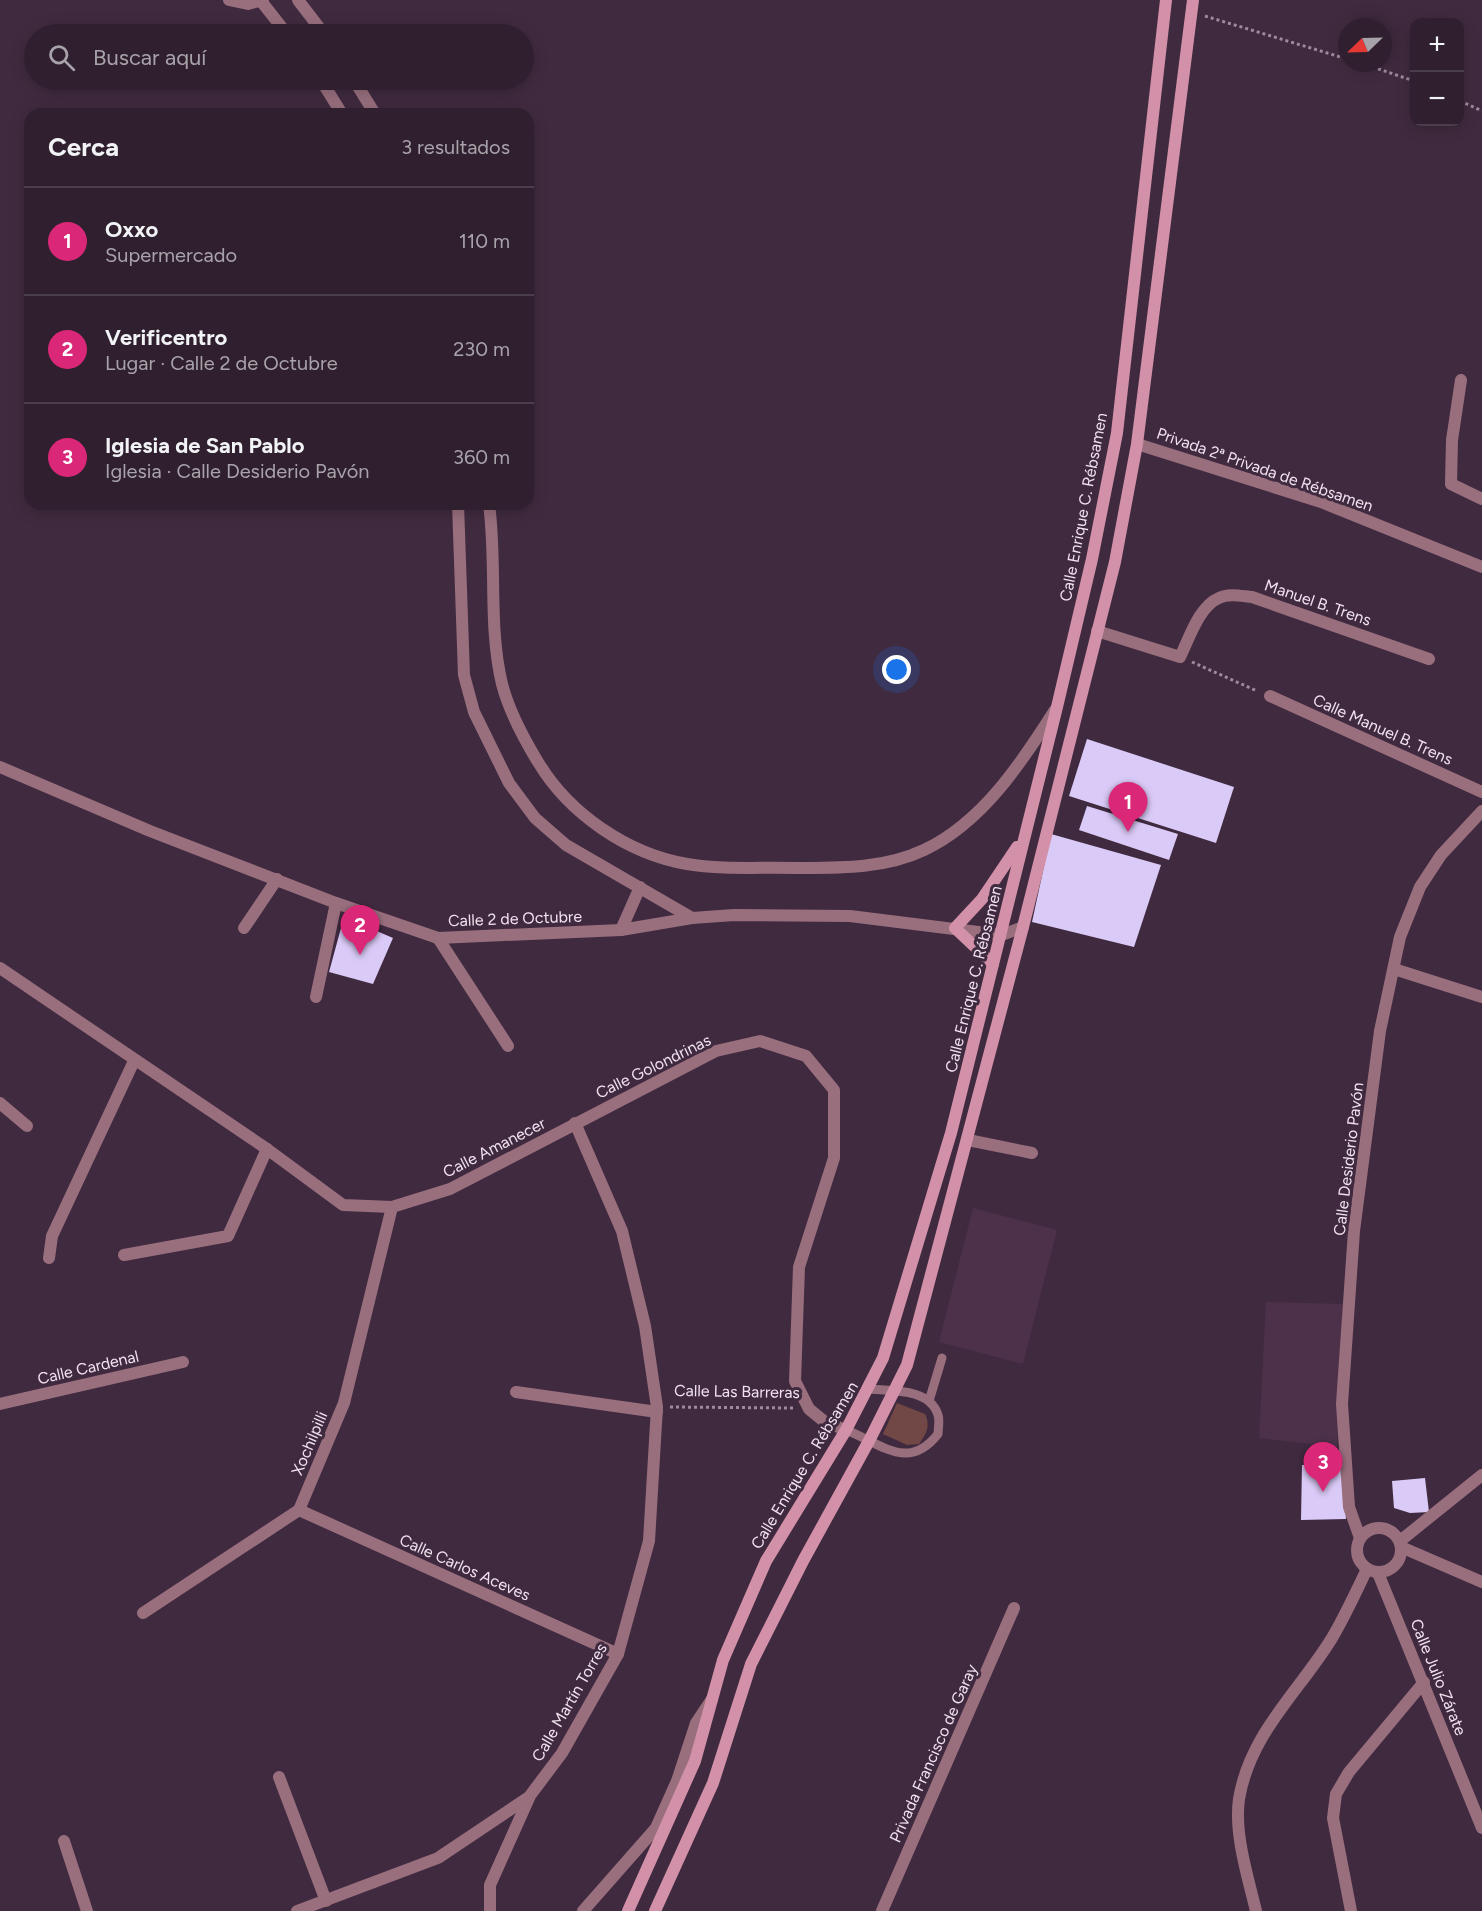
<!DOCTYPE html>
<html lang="es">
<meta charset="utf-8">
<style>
body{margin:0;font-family:Figtree,sans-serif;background:#382837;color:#f1f3f6}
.controls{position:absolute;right:18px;top:18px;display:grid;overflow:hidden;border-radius:12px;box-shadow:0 3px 15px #0003}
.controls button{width:54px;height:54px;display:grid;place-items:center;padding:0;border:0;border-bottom:2px solid #4b3e4b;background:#30202f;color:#f1f3f6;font:30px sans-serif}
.compass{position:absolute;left:1338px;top:18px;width:54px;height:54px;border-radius:50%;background:#30202f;box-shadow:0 3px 15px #0003;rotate:247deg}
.you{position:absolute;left:897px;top:670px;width:21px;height:21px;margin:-15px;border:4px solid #fff;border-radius:50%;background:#1a73e8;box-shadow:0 0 0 9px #1a73e833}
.badge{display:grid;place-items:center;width:39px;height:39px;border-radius:50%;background:#db2777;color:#fff;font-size:20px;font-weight:700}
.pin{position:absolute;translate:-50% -50px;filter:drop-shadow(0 2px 3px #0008)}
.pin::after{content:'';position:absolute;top:32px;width:21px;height:18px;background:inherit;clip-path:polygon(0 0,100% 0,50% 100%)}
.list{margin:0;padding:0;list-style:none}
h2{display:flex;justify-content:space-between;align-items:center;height:78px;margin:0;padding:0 24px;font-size:26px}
h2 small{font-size:20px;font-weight:400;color:#a8a3aa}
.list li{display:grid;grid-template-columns:39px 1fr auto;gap:18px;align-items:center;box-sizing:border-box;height:108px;padding:0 24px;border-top:2px solid #4b3e4b}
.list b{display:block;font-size:22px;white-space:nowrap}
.list p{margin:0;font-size:20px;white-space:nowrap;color:#a8a3aa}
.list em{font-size:20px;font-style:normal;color:#a8a3aa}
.icon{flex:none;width:33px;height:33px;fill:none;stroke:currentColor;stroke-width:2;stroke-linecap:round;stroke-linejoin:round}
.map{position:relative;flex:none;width:1482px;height:1911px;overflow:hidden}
.search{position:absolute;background:#30202f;box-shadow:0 3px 15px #0003;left:24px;top:24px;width:510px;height:66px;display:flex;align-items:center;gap:15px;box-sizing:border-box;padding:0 21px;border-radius:33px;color:#a8a3aa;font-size:22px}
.panel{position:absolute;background:#30202f;box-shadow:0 3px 15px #0003;left:24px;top:108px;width:510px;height:402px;border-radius:18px}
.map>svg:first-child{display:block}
.built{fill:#4d314b}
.green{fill:#714845}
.building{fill:#dacaf7}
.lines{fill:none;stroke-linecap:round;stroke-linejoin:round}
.path{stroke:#9d8a9c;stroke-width:3;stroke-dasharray:3 3;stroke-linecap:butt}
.service{stroke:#996f7e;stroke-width:9}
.minor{stroke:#996f7e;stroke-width:12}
.secondary{stroke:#d291a8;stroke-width:12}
.labels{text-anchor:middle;stroke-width:6;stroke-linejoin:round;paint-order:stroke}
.street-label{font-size:16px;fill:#f1e2f0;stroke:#402a3f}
</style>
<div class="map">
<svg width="1482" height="1911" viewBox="0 0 1482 1911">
<rect width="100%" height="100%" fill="#402a3f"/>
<!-- built -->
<g class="built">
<polygon points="973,1208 1057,1230 1023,1364 939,1342"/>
<polygon points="1266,1302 1343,1304 1337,1447 1259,1438"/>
</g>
<!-- green -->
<path class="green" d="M897,1403l28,11c6,12 1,20 -6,30l-12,1 -24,-11z"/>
<!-- building -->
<g class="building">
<polygon points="1087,739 1234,787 1216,843 1069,796"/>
<polygon points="1087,806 1178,834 1169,860 1079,830"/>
<polygon points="1051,834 1161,865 1134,947 1032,922"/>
<polygon points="344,917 393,938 373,984 329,972"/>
<polygon points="1343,1463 1346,1519 1301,1520 1302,1465"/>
<polygon points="1425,1478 1429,1512 1410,1513 1394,1508 1392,1481"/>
</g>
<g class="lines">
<!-- path -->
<g class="path">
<polyline points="1205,16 1347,59"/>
<polyline points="1361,63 1414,81"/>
<polyline points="1460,101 1482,111"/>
<polyline points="1192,662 1257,691"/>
<polyline points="670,1407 793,1408"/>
</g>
<!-- service -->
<g class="service">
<polyline points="929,1401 942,1358"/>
<path d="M846,1430c36,14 62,42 92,4 0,-5 2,-14 0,-19 -8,-27 -47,-24 -69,-26"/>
</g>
<!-- minor -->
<g class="minor">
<polyline points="229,0 248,4 263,0"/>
<polyline points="298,0 324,34"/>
<polyline points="261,1 287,34"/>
<polyline points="321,80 342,114"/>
<polyline points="354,80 375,114"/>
<polyline points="1461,380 1452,440 1451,484 1482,499"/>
<polyline points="1137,444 1321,502 1482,567"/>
<polyline points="458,504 464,675 474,712 509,783 535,818 566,845 692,918"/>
<path d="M489,504c8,59 -1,122 13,180 7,27 22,55 36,78 31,52 90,92 149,102 35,6 73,3 108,4 44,0 89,1 129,-18 58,-27 98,-88 131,-140"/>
<path d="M1097,631l83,26c9,-18 19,-51 39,-59 10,-5 22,-2 33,-1l177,62"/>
<polyline points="1270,696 1482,792"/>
<polyline points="0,767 150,831 336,903 438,938 621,930 692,918 734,915 850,916 1002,935 1023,927"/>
<polyline points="244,928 277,879"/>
<polyline points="621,930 640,887"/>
<polyline points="438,938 508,1046"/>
<polyline points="0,968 267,1149 343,1205 392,1207 450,1189 716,1051 760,1041 806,1056 834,1090 834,1158 799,1267 795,1381 809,1409 825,1422 846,1430"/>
<polyline points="1394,969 1482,997"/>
<polyline points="316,997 336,903"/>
<polyline points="0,1103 27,1126"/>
<polyline points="968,1140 1032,1153"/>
<polyline points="124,1255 228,1236 267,1149"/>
<polyline points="49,1258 52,1236 134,1061"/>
<polyline points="516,1392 657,1412"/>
<polyline points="0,1404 183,1362"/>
<polyline points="299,1510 618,1654"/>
<circle cx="1379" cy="1550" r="22"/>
<polyline points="1360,1538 1349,1507 1342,1404 1354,1231 1380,1031 1400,937 1420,887 1441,855 1482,811"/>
<polyline points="1400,1541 1482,1475"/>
<polyline points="1401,1547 1482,1582"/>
<polyline points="1378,1573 1482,1828"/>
<polyline points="143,1613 299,1510 344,1403 392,1207"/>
<polyline points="279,1777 326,1901"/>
<polyline points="656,1828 677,1781 696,1723 712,1699"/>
<polyline points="64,1841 87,1911"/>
<polyline points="297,1911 438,1858 529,1797 562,1753 618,1654 649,1541 657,1407 645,1326 622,1231 575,1123"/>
<polyline points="490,1911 490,1885 529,1798"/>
<polyline points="583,1911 656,1828 661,1830"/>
<polyline points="882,1911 1014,1608"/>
<path d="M1256,1911c-8,-34 -22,-77 -17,-112 11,-66 60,-107 93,-161 13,-22 24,-46 35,-69"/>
<polyline points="1351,1911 1333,1818 1336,1794 1349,1772 1424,1682"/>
</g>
<!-- secondary -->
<g class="secondary">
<polyline points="993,964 955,928 982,899 1017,847"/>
<polyline points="628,1911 695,1761 723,1660 766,1561 846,1430 883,1358 951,1133 1057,707 1092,559 1117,433 1166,0"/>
<polyline points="655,1911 713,1783 751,1664 803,1561 870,1439 907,1365 1023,927 1115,562 1137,444 1193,0"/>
</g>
</g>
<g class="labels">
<!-- street labels -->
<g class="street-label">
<text transform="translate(1265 469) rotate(19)" y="6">Privada 2ª Privada de Rébsamen</text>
<text transform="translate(1083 507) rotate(-79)" y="6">Calle Enrique C. Rébsamen</text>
<text transform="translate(1318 602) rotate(19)" y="6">Manuel B. Trens</text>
<text transform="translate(1383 729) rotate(24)" y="6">Calle Manuel B. Trens</text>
<text transform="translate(515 918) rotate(-2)" y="6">Calle 2 de Octubre</text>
<text transform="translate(973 979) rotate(-76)" y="6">Calle Enrique C. Rébsamen</text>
<text transform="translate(653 1066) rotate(-26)" y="6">Calle Golondrinas</text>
<text transform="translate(494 1147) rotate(-27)" y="6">Calle Amanecer</text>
<text transform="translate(1348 1159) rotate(-83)" y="6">Calle Desiderio Pavón</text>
<text transform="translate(88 1367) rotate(-13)" y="6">Calle Cardenal</text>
<text transform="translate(737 1391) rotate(1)" y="6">Calle Las Barreras</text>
<text transform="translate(309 1443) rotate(-67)" y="6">Xochilpilli</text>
<text transform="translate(804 1465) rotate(-59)" y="6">Calle Enrique C. Rébsamen</text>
<text transform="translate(465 1567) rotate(24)" y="6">Calle Carlos Aceves</text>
<text transform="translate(1439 1677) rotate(68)" y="6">Calle Julio Zárate</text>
<text transform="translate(569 1702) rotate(-60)" y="6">Calle Martín Torres</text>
<text transform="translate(933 1753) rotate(-66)" y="6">Privada Francisco de Garay</text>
</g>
</g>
</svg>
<div class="controls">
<button>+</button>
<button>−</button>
</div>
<svg class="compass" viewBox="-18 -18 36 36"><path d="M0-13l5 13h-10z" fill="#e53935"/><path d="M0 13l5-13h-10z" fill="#a8a3aa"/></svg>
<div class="you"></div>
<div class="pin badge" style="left:1128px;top:832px">1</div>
<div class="pin badge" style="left:360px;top:955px">2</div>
<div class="pin badge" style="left:1323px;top:1492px">3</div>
<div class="search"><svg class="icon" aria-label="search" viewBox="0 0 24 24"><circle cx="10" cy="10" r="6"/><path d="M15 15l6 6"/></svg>Buscar aquí</div>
<section class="panel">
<h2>Cerca<small>3 resultados</small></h2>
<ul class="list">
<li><span class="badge">1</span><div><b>Oxxo</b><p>Supermercado</p></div><em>110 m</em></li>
<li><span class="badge">2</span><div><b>Verificentro</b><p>Lugar · Calle 2 de Octubre</p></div><em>230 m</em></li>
<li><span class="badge">3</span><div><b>Iglesia de San Pablo</b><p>Iglesia · Calle Desiderio Pavón</p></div><em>360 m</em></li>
</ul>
</section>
</div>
